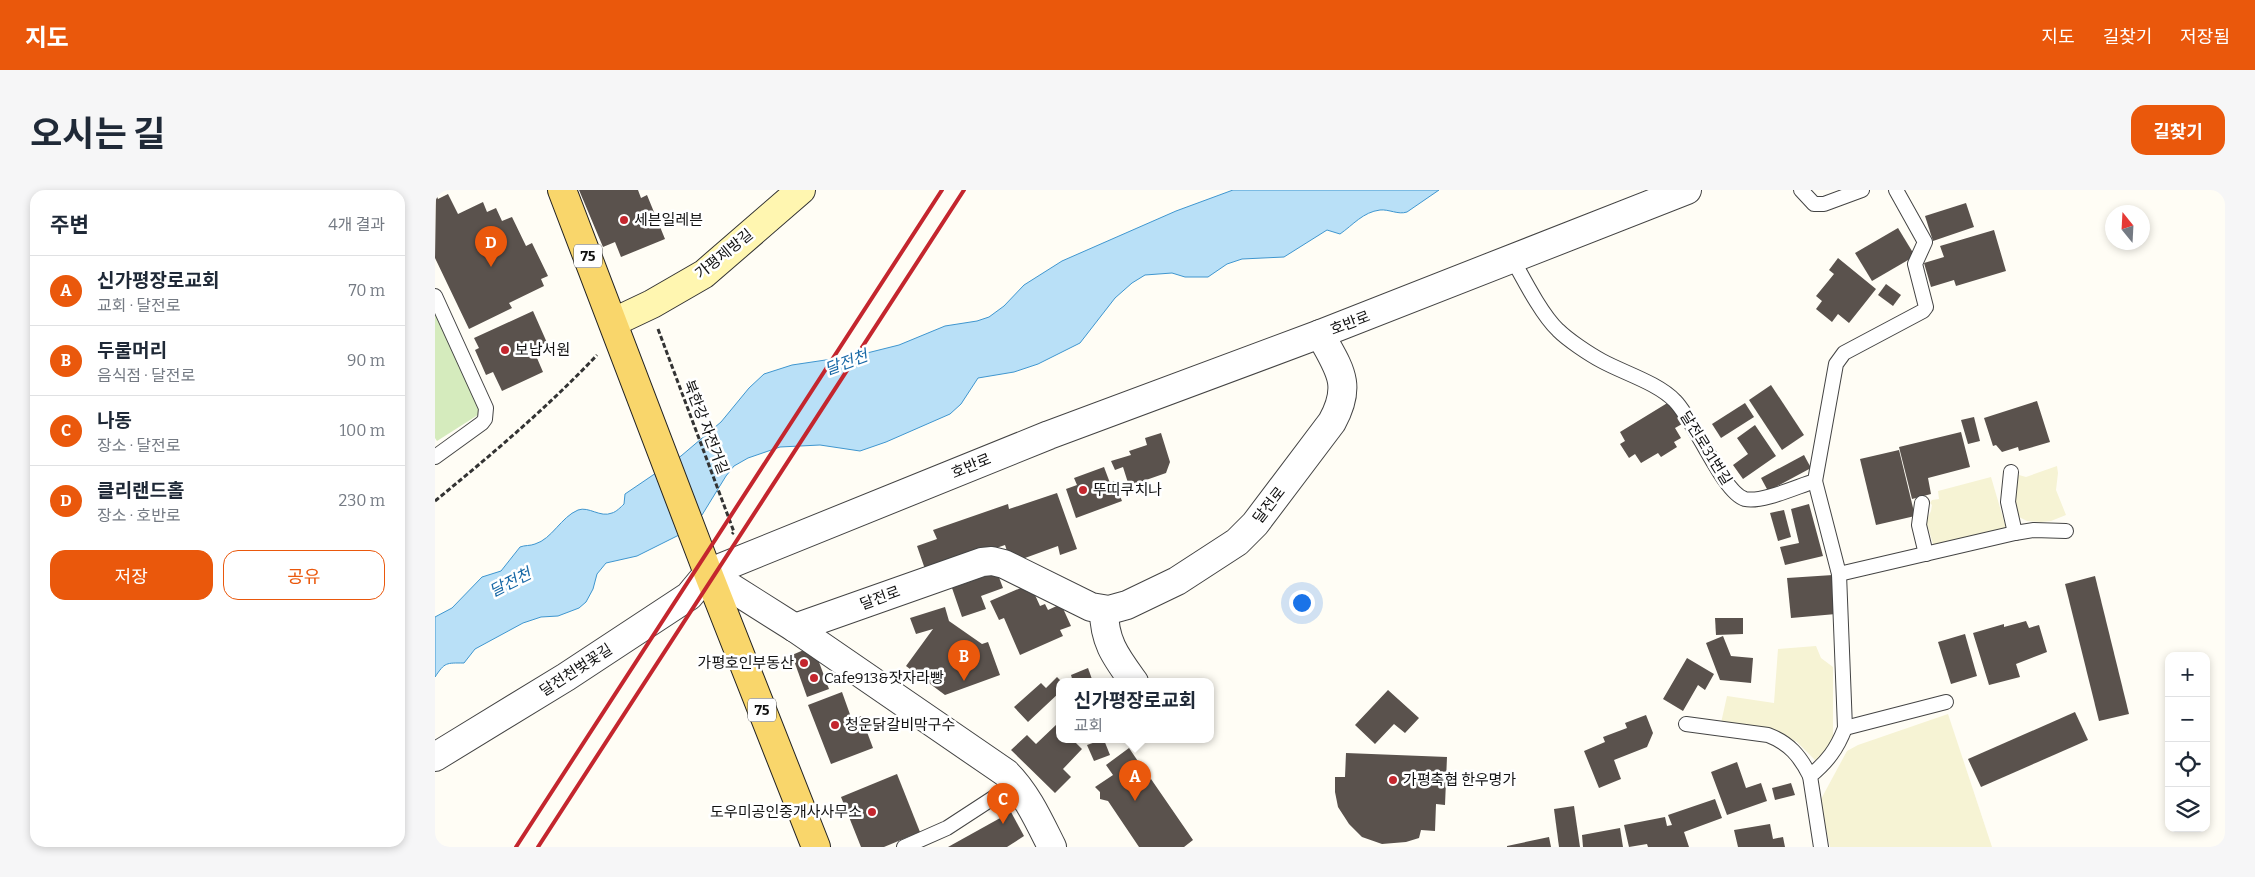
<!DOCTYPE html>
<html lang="ko">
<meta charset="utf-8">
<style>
body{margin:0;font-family:Bitter,"Noto Sans KR",serif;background:#f6f6f7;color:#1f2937}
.controls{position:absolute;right:15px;bottom:15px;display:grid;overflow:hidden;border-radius:10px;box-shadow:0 2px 8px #0003}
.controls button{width:45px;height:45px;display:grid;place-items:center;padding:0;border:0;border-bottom:1px solid #e0e1e3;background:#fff;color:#1f2937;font:25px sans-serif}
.compass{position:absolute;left:1670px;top:15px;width:45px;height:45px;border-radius:50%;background:#fff;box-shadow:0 2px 8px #0003;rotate:342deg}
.you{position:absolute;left:866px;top:412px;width:18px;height:18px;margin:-12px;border:4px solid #fff;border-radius:50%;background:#1a73e8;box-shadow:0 0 0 8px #1a73e833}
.badge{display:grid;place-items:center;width:32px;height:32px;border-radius:50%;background:#ea580c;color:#fff;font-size:16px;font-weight:700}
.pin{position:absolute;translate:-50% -41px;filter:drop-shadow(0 1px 2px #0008)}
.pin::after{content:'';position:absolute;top:26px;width:18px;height:15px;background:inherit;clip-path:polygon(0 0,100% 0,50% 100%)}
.popup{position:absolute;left:621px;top:488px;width:158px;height:65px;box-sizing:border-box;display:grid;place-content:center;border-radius:10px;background:#fff;filter:drop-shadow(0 1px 4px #0005);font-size:16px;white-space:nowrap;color:#747a83}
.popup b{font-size:19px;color:#1f2937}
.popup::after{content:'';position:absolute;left:50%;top:100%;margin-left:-10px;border:10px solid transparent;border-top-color:#fff}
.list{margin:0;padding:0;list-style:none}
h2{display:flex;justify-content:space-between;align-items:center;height:65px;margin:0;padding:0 20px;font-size:21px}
h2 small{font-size:16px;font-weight:400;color:#747a83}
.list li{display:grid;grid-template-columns:32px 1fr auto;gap:15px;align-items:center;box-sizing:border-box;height:70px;padding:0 20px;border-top:1px solid #e0e1e3}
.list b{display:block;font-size:19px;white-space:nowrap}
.list p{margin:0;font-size:16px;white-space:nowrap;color:#747a83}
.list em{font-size:16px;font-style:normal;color:#747a83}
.actions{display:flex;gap:10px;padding:15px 20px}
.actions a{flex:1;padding:11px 0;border:1px solid #ea580c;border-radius:15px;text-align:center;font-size:18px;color:#ea580c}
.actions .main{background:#ea580c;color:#fff}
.icon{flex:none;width:28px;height:28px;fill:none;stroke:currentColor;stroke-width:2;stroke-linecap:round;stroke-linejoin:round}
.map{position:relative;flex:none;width:1790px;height:657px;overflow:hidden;border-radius:15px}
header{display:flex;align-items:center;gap:30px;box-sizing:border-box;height:70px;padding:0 25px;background:#ea580c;color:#fff}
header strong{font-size:24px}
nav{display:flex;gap:28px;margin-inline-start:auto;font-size:18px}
.intro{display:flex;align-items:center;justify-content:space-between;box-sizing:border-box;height:120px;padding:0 30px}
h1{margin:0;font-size:35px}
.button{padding:12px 22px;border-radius:15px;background:#ea580c;color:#fff;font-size:18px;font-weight:700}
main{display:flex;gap:30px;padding:0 30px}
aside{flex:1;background:#fff;border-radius:15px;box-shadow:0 2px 8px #0003}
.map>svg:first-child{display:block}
.farmland{fill:#f6f3d4}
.green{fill:#d5ebbd}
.water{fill:#b9e0f7;stroke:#3f96cf}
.building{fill:#5a524d}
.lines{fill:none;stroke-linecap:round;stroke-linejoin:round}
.lane-casing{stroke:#444;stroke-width:16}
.street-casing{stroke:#444;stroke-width:30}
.secondary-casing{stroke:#333;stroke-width:30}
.primary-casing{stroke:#222;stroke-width:30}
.path{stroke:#333;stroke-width:3;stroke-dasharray:5 2.5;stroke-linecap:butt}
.lane{stroke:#fff;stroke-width:14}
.street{stroke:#fff;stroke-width:28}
.secondary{stroke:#fff6b0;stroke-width:28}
.primary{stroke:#f9d66b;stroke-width:28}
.rail{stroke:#c4262e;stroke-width:4}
.poi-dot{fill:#c4262e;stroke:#fff;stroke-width:2}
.labels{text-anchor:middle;stroke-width:5;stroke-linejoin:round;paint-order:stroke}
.shield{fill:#fff;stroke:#585858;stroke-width:1}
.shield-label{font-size:14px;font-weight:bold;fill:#111}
.poi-label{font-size:15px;fill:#111;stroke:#fff;text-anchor:start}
.street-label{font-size:15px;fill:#111;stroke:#fff}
.water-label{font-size:16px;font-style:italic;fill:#1768a6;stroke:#fff}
</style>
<header>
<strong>지도</strong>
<nav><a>지도</a><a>길찾기</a><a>저장됨</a></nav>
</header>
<div class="intro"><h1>오시는 길</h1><a class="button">길찾기</a></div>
<main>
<aside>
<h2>주변<small>4개 결과</small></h2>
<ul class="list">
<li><span class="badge">A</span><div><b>신가평장로교회</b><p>교회 · 달전로</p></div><em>70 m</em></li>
<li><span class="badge">B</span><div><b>두물머리</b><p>음식점 · 달전로</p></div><em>90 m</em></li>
<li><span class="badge">C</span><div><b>나동</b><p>장소 · 달전로</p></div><em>100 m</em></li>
<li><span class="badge">D</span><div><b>클리랜드홀</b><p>장소 · 호반로</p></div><em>230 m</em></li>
</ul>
<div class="actions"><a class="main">저장</a><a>공유</a></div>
</aside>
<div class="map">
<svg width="1790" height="657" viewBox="0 0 1790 657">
<rect width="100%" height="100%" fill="#fffdf5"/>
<!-- farmland -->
<g class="farmland">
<polygon points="1622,276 1623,283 1621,300 1631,325 1616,331 1606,332 1592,331 1584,327 1579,312 1580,295 1584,285 1591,287"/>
<polygon points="1556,287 1571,338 1499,357 1491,331 1496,321 1497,315 1495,313 1497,310 1504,309 1503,301"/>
<polygon points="1381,456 1386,468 1398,477 1398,553 1384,574 1362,552 1347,544 1286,533 1292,506 1339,513 1343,459"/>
<polygon points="1513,524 1557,657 1395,657 1385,611 1412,561 1423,555"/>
</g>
<!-- green -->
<polygon class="green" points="0,120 46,223 2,251 0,248"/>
<!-- water -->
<path class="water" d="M798,0h206l-32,22c-9,3 -18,-3 -27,-2 -17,2 -27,15 -40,24l-13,-4 -43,27 -42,2 -15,5 -19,13h-23l-13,-4 -27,2 -13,8 -17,15 -35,45 -42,21 -24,8 -36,6 -17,26 -11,10 -64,28 -26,9 -40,-6 -40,2 -32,11 -14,8 -8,10 -24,39 -23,20 -42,21 -31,7 -9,11 -4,15 -7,13 -7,6 -21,8 -17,1 -18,6 -48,26 -11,14c-18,0 -19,-1 -29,14v-60l17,-9 30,-31 19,-6 19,-24c5,-2 10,-1 15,-3 17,-5 26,-27 43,-34 11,-4 22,8 34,3 4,-1 9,-6 12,-9l1,-10 56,-38 40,-34 28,-34 15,-14 28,-9 67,-10 40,-10 46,-19 32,-5 12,-4 15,-11 20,-21 38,-24 114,-50z"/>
<!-- building -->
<g class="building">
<polygon points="144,0 203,0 206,8 212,5 230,49 186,67 180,52 168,57"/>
<polygon points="1,4 3,9 13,4 23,24 48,12 52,22 61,18 67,31 77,27 91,56 97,53 113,86 106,89 109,96 74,113 77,118 34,139 0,68"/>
<polygon points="1531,13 1539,37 1498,51 1490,26"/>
<polygon points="1463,38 1480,66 1437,91 1420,63"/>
<polygon points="1559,40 1571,81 1521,96 1519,90 1496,97 1489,73 1509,67 1505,56"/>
<polygon points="1403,68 1441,99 1414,133 1403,124 1397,132 1381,119 1387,111 1381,106 1399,84 1394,80"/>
<polygon points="1451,94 1466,105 1458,116 1443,105"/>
<polygon points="98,121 113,155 99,161 108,182 67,201 58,182 51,185 40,160 44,158 39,148"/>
<polygon points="1336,195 1369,245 1347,260 1314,210"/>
<polygon points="1602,211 1615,252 1584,261 1583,257 1567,262 1561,255 1558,256 1549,228"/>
<polygon points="1234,212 1247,234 1240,238 1246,248 1239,252 1242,257 1226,267 1223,263 1206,273 1200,264 1194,268 1185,254 1190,251 1185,242"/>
<polygon points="1310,213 1319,227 1286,248 1277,234"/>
<polygon points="1539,227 1545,251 1533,254 1526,230"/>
<polygon points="1320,235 1341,266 1308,289 1298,275 1313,264 1302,248"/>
<polygon points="1526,242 1535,277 1493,288 1496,304 1477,309 1464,257"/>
<polygon points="726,243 735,272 731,283 694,296 688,277 680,280 676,271 696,265 694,261 712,255 710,248"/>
<polygon points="1464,260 1480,326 1441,335 1425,269"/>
<polygon points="1369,265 1376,278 1333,301 1326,288"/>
<polygon points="669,277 675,293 679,291 687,311 641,328 631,299 642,295 639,288"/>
<polygon points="622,303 642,359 625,365 623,356 576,373 570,355 491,382 482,356 502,349 498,340 573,314 574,319"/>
<polygon points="1374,314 1388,366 1350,375 1345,357 1364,353 1356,319"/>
<polygon points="1349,320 1356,347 1343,351 1335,323"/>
<polygon points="562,382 568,398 546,406 551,419 527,427 517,398"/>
<polygon points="1398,385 1401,424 1356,428 1352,388"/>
<polygon points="1660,386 1694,524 1664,531 1630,394"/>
<polygon points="595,394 605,416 610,414 613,420 626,414 636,436 625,440 628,446 585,465 569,428 564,430 555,411"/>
<polygon points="510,417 514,431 547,454 553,452 565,485 510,505 471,476 498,439 481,444 475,428"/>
<polygon points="1280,428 1308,428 1308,444 1281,445"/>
<polygon points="1591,431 1594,438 1604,435 1612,462 1581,474 1585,487 1554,495 1538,443 1569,434 1569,437"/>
<polygon points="1530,444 1542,486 1516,494 1503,452"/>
<polygon points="1288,446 1296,466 1318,468 1316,493 1285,490 1271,453"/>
<polygon points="378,456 394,499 372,507 357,465"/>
<polygon points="1252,468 1279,484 1270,500 1263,495 1248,521 1228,509"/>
<polygon points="653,478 658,492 638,492 636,485"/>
<polygon points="622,487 627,492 625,492 625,502 593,532 579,517 606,493 611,498"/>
<polygon points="953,500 984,528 970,543 959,534 940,554 920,535"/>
<polygon points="407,502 417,530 426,526 438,558 396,574 373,515"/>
<polygon points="1640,522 1653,550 1546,597 1533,569"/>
<polygon points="1211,525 1218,543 1212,557 1179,570 1186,589 1164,598 1149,561 1170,552 1168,547 1192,538 1190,533"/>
<polygon points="622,534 625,537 625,550 638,550 647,559 628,579 636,587 620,603 576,560 592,545 601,554"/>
<polygon points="666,550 669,550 675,565 659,571 652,555"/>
<polygon points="694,558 711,583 704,587 709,595 716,589 758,650 749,657 704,657 673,611 665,609 665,602 660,597 678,585 671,575"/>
<polygon points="911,563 1012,567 1010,615 1001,614 1000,641 986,640 984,648 971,652 947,654 927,647 914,634 903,617 900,602 900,587 910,587"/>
<polygon points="1302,572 1311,598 1326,593 1332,611 1292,625 1276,582"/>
<polygon points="462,584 485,642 449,657 426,657 406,607"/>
<polygon points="1356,593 1360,605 1340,610 1337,598"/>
<polygon points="1280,609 1287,628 1249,642 1254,657 1213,657 1212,654 1194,657 1189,635 1230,627 1232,636 1237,635 1233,625"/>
<polygon points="1139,616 1145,657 1124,657 1119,619"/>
<polygon points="576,622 589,646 572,657 513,657"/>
<polygon points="1335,634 1338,649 1348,647 1350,657 1303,657 1299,640"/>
<polygon points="1185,638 1188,657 1148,657 1147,645"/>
<polygon points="1114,647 1116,657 1072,657 1072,656"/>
</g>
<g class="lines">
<defs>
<g id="lane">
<polyline points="1366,0 1379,14 1389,14 1427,0"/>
<path d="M1078,70c11,20 29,55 45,70 10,10 31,24 44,31 22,12 56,22 73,40 20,20 48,92 70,98 17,4 53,-13 70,-18l21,-117 8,-11 79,-42 3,-4 -11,-43 10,-22 -29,-52"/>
<polyline points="0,106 51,218 50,229 47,233 0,267"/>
<polyline points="1576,282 1573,312 1580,343"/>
<path d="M1380,291l24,93 6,154c-8,21 -18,34 -35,48l11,71"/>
<polyline points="1487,313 1484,335 1491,364"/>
<polyline points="1404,384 1580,343 1599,340 1631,341"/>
<path d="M1251,534l82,11c21,8 32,21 42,41"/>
<polyline points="1410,538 1511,512"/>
<polyline points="469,657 512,638 581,593"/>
</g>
<g id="street">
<path d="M273,383l87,55 211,145c21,21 33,48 46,74"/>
<path d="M669,420c0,32 12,47 30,72"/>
<path d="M360,438l187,-66 10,-1 12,3 87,43 18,3 18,-5 50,-24 60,-39 18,-18 77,-102c21,-38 7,-53 -12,-88"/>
<polyline points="0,567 131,487 254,406 273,383 614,245 885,144 1252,0"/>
</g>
<polyline id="secondary" points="179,132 217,114 269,84 366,0"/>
<polyline id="primary" points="127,0 273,383 381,657"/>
</defs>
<!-- lane casing -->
<use href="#lane" class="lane-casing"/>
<!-- street casing -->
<use href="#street" class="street-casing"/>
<!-- secondary casing -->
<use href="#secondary" class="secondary-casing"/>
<!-- primary casing -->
<use href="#primary" class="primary-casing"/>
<!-- path -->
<g class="path">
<polyline points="223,139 299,342 297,344"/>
<path d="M0,311c56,-46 112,-93 162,-146"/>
</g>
<!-- lane -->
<use href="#lane" class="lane"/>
<!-- street -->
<use href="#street" class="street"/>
<!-- secondary -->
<use href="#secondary" class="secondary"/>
<!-- primary -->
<use href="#primary" class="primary"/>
<!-- rail -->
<g class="rail">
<polyline points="81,657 507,0"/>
<polyline points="103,657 529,0"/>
</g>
</g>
<!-- markers -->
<g class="poi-dot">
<circle cx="189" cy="30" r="5"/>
<circle cx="70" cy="160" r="5"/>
<circle cx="648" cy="300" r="5"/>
<circle cx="369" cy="473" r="5"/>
<circle cx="379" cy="488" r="5"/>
<circle cx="400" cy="535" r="5"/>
<circle cx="958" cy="590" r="5"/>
<circle cx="437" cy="622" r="5"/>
</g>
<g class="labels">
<!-- shield labels -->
<g class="shield">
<rect x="139" y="54.5" width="28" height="23" rx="4"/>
<rect x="313" y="508.5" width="28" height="23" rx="4"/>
</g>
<g class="shield-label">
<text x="153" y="71">75</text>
<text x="327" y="525">75</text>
</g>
<!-- poi labels -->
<g class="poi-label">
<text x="199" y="35">세븐일레븐</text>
<text x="80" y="165">보납서원</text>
<text x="658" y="305">뚜띠쿠치나</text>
<text x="359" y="478" text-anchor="end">가평호인부동산</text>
<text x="389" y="493">Cafe913&amp;잣자라빵</text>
<text x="410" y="540">청운닭갈비막구수</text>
<text x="968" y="595">가평축협 한우명가</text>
<text x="427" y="627" text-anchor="end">도우미공인중개사사무소</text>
</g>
<!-- street labels -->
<g class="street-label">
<text transform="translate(289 64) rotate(-39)" y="5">가평제방길</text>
<text transform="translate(915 133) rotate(-21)" y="5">호반로</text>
<text transform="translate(271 237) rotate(69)" y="5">북한강 자전거길</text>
<text transform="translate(1271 258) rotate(58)" y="5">달전로31번길</text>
<text transform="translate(536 276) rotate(-22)" y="5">호반로</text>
<text transform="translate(834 315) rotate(-52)" y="5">달전로</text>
<text transform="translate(445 408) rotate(-20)" y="5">달전로</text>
<text transform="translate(141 480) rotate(-33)" y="5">달전천벚꽃길</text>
</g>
<!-- water labels -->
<g class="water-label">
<text transform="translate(411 172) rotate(-20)" y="6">달전천</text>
<text transform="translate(75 392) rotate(-27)" y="6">달전천</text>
</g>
</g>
</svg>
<div class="controls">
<button>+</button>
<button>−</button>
<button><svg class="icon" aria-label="locate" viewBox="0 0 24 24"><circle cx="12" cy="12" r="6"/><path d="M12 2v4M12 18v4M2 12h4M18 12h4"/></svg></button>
<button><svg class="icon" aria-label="layers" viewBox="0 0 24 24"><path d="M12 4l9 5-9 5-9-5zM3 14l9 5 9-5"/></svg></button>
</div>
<svg class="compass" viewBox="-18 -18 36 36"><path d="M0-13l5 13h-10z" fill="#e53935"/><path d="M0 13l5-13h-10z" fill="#747a83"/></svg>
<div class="you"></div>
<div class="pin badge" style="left:700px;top:611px">A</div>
<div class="popup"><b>신가평장로교회</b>교회</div>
<div class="pin badge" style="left:529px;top:491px">B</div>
<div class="pin badge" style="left:568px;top:634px">C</div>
<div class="pin badge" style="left:56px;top:77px">D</div>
</div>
</main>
